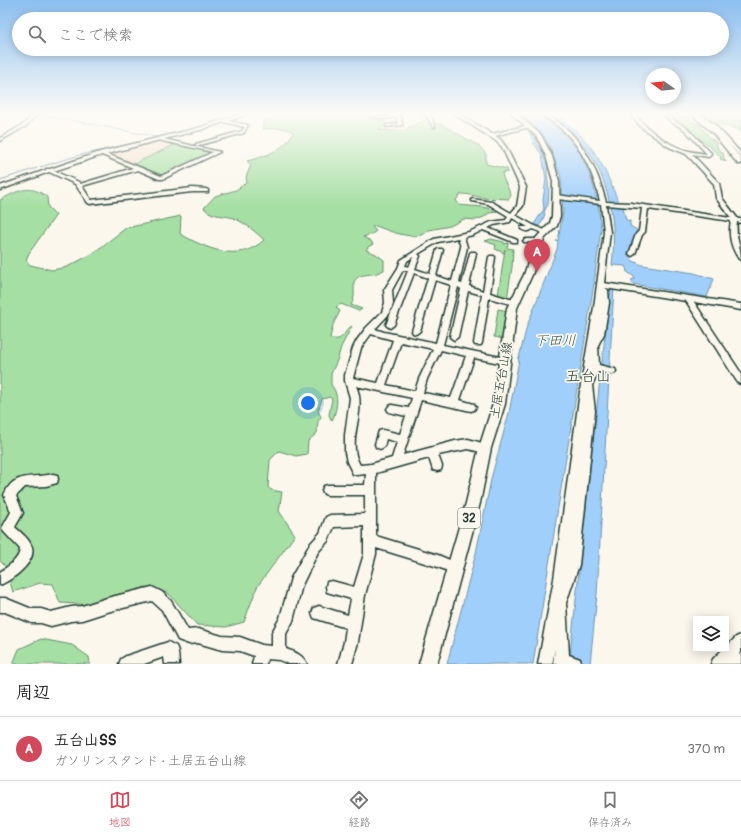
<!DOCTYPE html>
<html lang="ja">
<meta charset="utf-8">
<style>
body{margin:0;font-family:Pangolin,"Klee One",sans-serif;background:#f6f6f6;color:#222}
.controls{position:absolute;right:12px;bottom:12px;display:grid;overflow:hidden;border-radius:0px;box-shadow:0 2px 10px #0003}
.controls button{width:36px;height:36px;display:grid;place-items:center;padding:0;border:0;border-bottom:1px solid #e0e0e0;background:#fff;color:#222;font:20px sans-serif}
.compass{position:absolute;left:645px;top:68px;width:36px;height:36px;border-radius:50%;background:#fff;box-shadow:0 2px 10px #0003;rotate:285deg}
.you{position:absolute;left:308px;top:403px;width:14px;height:14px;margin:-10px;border:3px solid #fff;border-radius:50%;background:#1a73e8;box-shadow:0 0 0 6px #1a73e833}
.badge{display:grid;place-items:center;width:26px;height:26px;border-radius:50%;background:#d1495b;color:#fff;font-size:13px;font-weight:700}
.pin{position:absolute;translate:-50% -33px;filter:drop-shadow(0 1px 2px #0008)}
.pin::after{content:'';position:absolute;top:21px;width:14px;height:12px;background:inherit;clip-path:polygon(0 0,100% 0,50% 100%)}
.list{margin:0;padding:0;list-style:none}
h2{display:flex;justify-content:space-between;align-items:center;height:52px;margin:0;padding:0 16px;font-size:17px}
h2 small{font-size:13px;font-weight:400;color:#767676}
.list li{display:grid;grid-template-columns:26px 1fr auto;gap:12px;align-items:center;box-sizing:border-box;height:64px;padding:0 16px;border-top:1px solid #e0e0e0}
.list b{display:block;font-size:15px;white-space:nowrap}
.list p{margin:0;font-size:13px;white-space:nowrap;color:#767676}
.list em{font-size:13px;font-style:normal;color:#767676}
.icon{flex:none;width:22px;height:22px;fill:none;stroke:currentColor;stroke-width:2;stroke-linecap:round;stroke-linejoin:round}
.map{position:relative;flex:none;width:741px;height:664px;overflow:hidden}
.search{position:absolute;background:#fff;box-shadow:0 2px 10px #0003;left:12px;right:12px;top:12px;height:44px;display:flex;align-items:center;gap:10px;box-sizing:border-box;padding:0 14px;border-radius:22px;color:#767676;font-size:15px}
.sheet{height:116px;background:#fff}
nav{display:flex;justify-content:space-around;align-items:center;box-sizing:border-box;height:56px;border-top:1px solid #e0e0e0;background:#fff;font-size:11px;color:#767676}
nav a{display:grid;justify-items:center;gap:2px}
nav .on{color:#d1495b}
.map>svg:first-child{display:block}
.built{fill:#f4e4d2}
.green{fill:#a6dfa4;stroke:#628e6c}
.water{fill:#a1cffc;stroke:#6d95ac}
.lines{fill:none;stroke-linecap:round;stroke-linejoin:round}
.stream{stroke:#6d95ac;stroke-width:1}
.minor-casing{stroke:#1f3d34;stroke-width:3}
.major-casing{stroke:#1f3d34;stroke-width:3}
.highway-casing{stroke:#1f3d34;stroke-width:3}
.minor{fill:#fbf7ec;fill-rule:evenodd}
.major{fill:#fbf7ec;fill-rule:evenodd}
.highway{fill:#fbf7ec;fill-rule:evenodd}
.labels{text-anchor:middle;stroke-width:3.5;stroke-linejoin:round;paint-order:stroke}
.shield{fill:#fbf7ec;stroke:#61756b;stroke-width:1}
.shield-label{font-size:12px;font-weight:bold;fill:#1f3d34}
.street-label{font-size:13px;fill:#1f3d34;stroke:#fbf7ec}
.water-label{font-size:14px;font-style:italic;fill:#395a5c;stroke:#fbf7ec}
.quarter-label{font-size:15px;fill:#1f3d34;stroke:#fbf7ec}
</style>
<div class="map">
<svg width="741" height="664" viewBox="0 0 741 664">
<rect width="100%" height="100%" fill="#fbf7ec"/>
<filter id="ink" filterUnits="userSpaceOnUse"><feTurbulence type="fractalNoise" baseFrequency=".025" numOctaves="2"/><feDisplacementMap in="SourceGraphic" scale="8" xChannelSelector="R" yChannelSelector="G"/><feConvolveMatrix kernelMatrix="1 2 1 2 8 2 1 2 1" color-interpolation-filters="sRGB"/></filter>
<g filter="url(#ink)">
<!-- built -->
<polygon class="built" points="160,140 193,147 198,147 217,152 161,177 106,153"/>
<!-- green -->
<g class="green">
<path d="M269,114h91l25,8 2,2 -8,5 1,1 16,1 11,-1 2,-3 16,-7v-4h-5l8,-2 -1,3 5,7h9l38,22 7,8v10l21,5 1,3 -6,1 1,5 8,17 -2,4c-9,-1 -18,0 -26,-1 -8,-2 -14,-4 -22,-4l-5,6 3,5c14,2 26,0 38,7l-8,1 -5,4 -8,3 -12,-1 -14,7 -21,4c-11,13 -40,1 -53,-4l-4,1 4,4 -4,3 -9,3 8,4 2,3 -5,3 -2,3 10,4 8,6v10c-3,1 -8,4 -12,4 -7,1 -20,1 -18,13 0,7 1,11 -3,18l11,4 -3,2 -18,-7 -5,3 4,4 -7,14 -3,13c14,5 13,-7 22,-12l-11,21 -3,11 -7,16v11c9,10 6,24 1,36l-3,-6 3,-16 -2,-2 -8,2 -4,12 3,6 -3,4 -1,12 -9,8 -1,13 -11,2 -17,-5 -9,9 -2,27 3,3 11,2 -3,19 16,24 -38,52 -13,35 -18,5 -29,-2 -29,-32 -23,-6 -26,11 -25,7 -34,-2 -7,-19 -13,-1 -27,9 -8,-26 -5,-5v-361c18,-9 29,-17 47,-3l1,10 8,8 -27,38 -3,7 4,5 22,5 15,-3 25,-13 34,-26 55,-12 -1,18c26,14 58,30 84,6 -8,-8 -18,-16 -28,-21 -11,-5 -23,-1 -32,-11l11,-12 21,-6 11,-8 -1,-5 5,-12 -4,-4c17,-4 39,-11 46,-29 -9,-6 -20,-3 -30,-3v-7z"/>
<polygon points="711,114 741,114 741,134 737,129 710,121 709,120 714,116"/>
<polygon points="677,116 691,118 689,119 690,121 700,125 708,136 716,142 718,149 723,153 724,159 727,161 720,159 721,157 708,145 670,117"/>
<polygon points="176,144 207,151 208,154 162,176 134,164"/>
<polygon points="491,239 504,242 504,244 508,243 507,248 513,249 512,267 507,299 498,296 505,249 504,253 495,249 496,245 485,241"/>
<polygon points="498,309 508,311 504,339 494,337"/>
<polygon points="41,639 72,645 89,657 90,664 13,664 19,649"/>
</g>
<!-- water -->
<g class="water">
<polygon points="521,114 540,114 555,125 560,131 565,134 580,153 591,178 598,202 601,229 595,273 596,275 595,275 594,281 596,283 594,283 533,664 447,664 476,553 492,475 509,413 519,360 517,358 519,358 527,326 557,249 558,242 556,241 558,241 563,212 561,177 551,150 544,136"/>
<path d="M549,114h7l3,3h-1c34,22 47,50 61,87h3l4,16 4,1v5l7,4 -8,26 4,5 9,4 52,8 20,6 -7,18 -74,-13 -2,-4 4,-1 -2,-3 -7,-5 1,-1 -2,-4 -13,-1c6,-47 -5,-100 -41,-134 -6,-6 -15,-11 -22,-17z"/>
<polygon points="529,130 534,134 537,144 545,155 543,156 548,164 547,173 549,190 548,204 544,212 545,214 542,222 537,228 533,226 544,209 543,200 546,179 542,155 534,144"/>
<polygon points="611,287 614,287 597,594 590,664 569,664 601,370"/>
</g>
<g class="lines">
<!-- stream -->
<g class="stream">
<polyline points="510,114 530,131"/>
<polyline points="37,115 63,119"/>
<polyline points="65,119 157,137"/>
<polyline points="0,142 27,125 30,121"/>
<polyline points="40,167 80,155 163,137"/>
<polyline points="0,180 37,168"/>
</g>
<defs>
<g id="minor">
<polygon points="33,114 37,114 26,126 0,141 0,138 24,124"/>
<path d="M240,114h7l-18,7 19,4 -4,8 -48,13v-2l46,-13 3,-4 -21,-5 -24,8 -36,9 56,13 -57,27h-4l-21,-9 -56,16 9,14 101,-12 14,1 2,1v2h-16l-102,12 -2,-1 -13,-19 -26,-12 -49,18v-4l46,-16v-1h4l50,-17 98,-24zM160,140l2,1 51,11 -52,24 -54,-22zM102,155l31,13 -53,16 -1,-2 -25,-11z"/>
<polygon points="368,114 375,114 384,117 398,114 402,119 401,121 403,125 386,127 387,125 398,124 397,121 398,119 397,117 384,119"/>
<polygon points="426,114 430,114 435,127 433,127"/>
<path d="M454,114h5l33,20 37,-9v2l-34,9 5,3 6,8 20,40 -3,19 -8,9 18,10 16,7 -3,2 -13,-5c-5,3 -7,3 -12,0v-2h7l-16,-9 -2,4 -16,3 -6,3 29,12v2h-4l-30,-12 -10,5 -9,2 3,10 -8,36 3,1 8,-31 1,-1h4l1,1 -7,33 14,5 6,-34 1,-1h4l1,1 -5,36 27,8 1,2 -4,2 -25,-7 -7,45 -1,2h-6l-1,-2 8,-48 -14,-4 -10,46 -4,3 -4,-3 11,-48 -3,-2 -15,58 62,13 3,1 1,2 -1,2 -3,1 -31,-6 -14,42 14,4 2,3 -2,3 -3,1 -50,-11 -18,55 52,-14 13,-2 21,6 1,3 -1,3 -4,2 -17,-4 -30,6 4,11 -1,4 -4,1 -4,-1 -4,-12 -53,15v63l62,19 21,9 2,4 -2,4 -4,2 -17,-7 -62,-19v6l-11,41 -7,47 -6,22h-14l6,-22 2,-14 -32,-10 -2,-5 2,-5 5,-2 29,9 3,-16 -24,-7 -1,-5 1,-5 5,-1 22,6 10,-33v-28l-30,1 -6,14 -10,11 -16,33 -9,36 -7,13v15c9,3 17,6 21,15h-19l-9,-4 -12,-1 -1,5h-14l2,-8 -14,-5 -18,-1 -24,-7 -9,1 -11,-4 -16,-30 -10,-9 -45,11 -25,8 -11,1 -20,5 -10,-3h-9l-27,-11h-5v-14h5l27,11h9l10,3 20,-5 11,-1 25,-8 45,-11 10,5 9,9 17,29 10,-1 24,7 18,1 22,8 10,1v-14l8,-14 11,-40 19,-34 10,-11 6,-16 4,-2 35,-1v-19h-37l-4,-1 -2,-4 2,-4 4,-1h37l1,-11 -9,1 -4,-1 -6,-12 -2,-9v-18l5,-37 -5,-17v-6l8,-27 4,-8 9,-12 16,-16 3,-9 -1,-13 14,-22 3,-8 33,-21 35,-7 22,-10 15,-2 2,-4 -20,-12 -16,-3v-2l20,3 19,11 6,-7 3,-19 -18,-40 -6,-6zM458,238l3,9 -9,34 -16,-5 7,-26 -1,-1h-4l-1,1 -7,24 -15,-5 5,-13 -2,-2 20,-12zM413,257l-4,10 -4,-1 2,-5zM403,270l5,1 -22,54 4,3 4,-3 20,-52 14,5 -16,53 1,2 3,1 4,-3 15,-51 16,5 -15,58 -52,-11 -9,-3 15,-16 3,-10 -1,-13zM371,334l22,6 -15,43 -25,-5 8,-30zM401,342l32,7 -14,30 -4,12 -29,-6zM441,350l25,6 -15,42 -28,-5 4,-14zM356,386l56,12 -3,10 -17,-3 -3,1 -2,3 2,3 17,4 -6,18 -17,-4 -4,1 -4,13 1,3 4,2 4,-2 2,-8 11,3 -5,16 -21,6 -11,1c-15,-25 8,-54 -4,-79z"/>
<path d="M541,114c7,0 11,4 17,8 26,19 40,49 48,80l25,1 100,15 -15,-20 -2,-14 -23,-25 -5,-5 -17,-7 -28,-20 -11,-13h4c13,15 32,30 51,36 7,2 14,3 22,4l-22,-24 -15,-9 -6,-7h4l4,5 15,9 24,25 -1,3 -2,1 -16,-3 27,29 3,15 16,21h3v4l-4,-1c-2,15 4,24 4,38l-2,-1c-8,-11 -11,-24 -8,-38l-83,-12 -3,23 -3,3 -7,19 -3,2 -3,-2 7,-20 3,-3 3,-23 -36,-3 4,27 -6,51 137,21v6l-47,-8 47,71v11l-3,-1 -52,-82 -81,-13 3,2 1,13 -5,31 -6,11 1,20 16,4 1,2 -1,2 -3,1 -14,-2 -6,13 3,26 -16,154 -13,38 3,52 11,4 2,5h-29l2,-16 -3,16h-14l16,-85 27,-195 13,-77 10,-75 -3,-28 -44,-5 -3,-2 3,-2 43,6c-6,-25 -17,-52 -36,-70 -7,-6 -15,-11 -23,-17z"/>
<path d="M696,114c13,0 36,30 45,39v4l-30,-31z"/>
<polygon points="526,239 539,239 542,241 539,243 524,242 523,241"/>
<path d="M53,474l4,1 1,4 -1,4 -11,3 -21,1 -9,9 7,17 -8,14c5,5 12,10 15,16 11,17 -18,37 -30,42v-13c8,-6 19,-12 20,-23l-16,-17 -2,-4 9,-16 -7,-17c10,-24 29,-16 49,-21z"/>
<polygon points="741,635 741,652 739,654 741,656 741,664 711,664 713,659 723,649 726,649 726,647 736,637"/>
<polygon points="168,642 176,646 178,651 179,664 165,664 164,657 144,664 119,664 121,659 126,656"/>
</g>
<polygon id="major" points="512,114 517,114 541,135 552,156 559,181 560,216 557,226 544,239 532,275 517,308 505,404 491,448 480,503 437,664 419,664 466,503 479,448 493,404 507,308 524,275 536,238 550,223 552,216 553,181 546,156 537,137"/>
<polygon id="highway" points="691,114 698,114 716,130 741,158 741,164 738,164 712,132"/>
</defs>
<!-- minor casing -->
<use href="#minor" class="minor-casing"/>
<!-- major casing -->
<use href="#major" class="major-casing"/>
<!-- highway casing -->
<use href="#highway" class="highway-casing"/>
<!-- minor -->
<use href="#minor" class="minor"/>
<!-- major -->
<use href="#major" class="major"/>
<!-- highway -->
<use href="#highway" class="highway"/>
</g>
</g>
<!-- sky -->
<linearGradient id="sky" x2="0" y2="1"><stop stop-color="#8bbff0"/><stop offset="0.55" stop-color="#fdfbf6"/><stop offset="1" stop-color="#fdfbf6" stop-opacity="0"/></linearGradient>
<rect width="741" height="207" fill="url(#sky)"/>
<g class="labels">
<!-- shield labels -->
<rect class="shield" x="458" y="508" width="22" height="20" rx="3"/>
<g class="shield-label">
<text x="469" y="522">32</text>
</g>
<!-- street labels -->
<g class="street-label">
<text transform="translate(500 380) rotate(-80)" y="5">土居五台山線</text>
</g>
<!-- water labels -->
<g class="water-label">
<text x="555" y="345">下田川</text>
</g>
<!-- quarter labels -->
<g class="quarter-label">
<text x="588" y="381">五台山</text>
</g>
</g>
</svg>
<div class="controls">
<button><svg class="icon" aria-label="layers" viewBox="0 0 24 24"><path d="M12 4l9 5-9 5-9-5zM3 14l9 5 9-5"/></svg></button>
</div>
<svg class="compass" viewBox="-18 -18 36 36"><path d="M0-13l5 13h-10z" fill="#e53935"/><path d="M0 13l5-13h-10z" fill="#767676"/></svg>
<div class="you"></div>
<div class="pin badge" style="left:537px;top:272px">A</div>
<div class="search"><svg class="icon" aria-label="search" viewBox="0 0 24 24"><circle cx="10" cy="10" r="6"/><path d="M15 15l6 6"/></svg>ここで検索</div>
</div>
<section class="sheet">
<h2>周辺<small></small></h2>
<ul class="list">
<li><span class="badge">A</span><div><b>五台山SS</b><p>ガソリンスタンド · 土居五台山線</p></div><em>370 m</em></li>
</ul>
</section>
<nav>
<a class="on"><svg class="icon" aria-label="map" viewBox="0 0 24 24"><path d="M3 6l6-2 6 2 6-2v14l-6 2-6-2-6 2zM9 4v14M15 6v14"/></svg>地図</a>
<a><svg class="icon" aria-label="directions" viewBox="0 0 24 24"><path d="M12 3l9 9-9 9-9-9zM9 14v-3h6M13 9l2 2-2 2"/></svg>経路</a>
<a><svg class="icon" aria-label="saved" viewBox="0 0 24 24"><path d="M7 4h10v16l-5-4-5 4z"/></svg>保存済み</a>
</nav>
